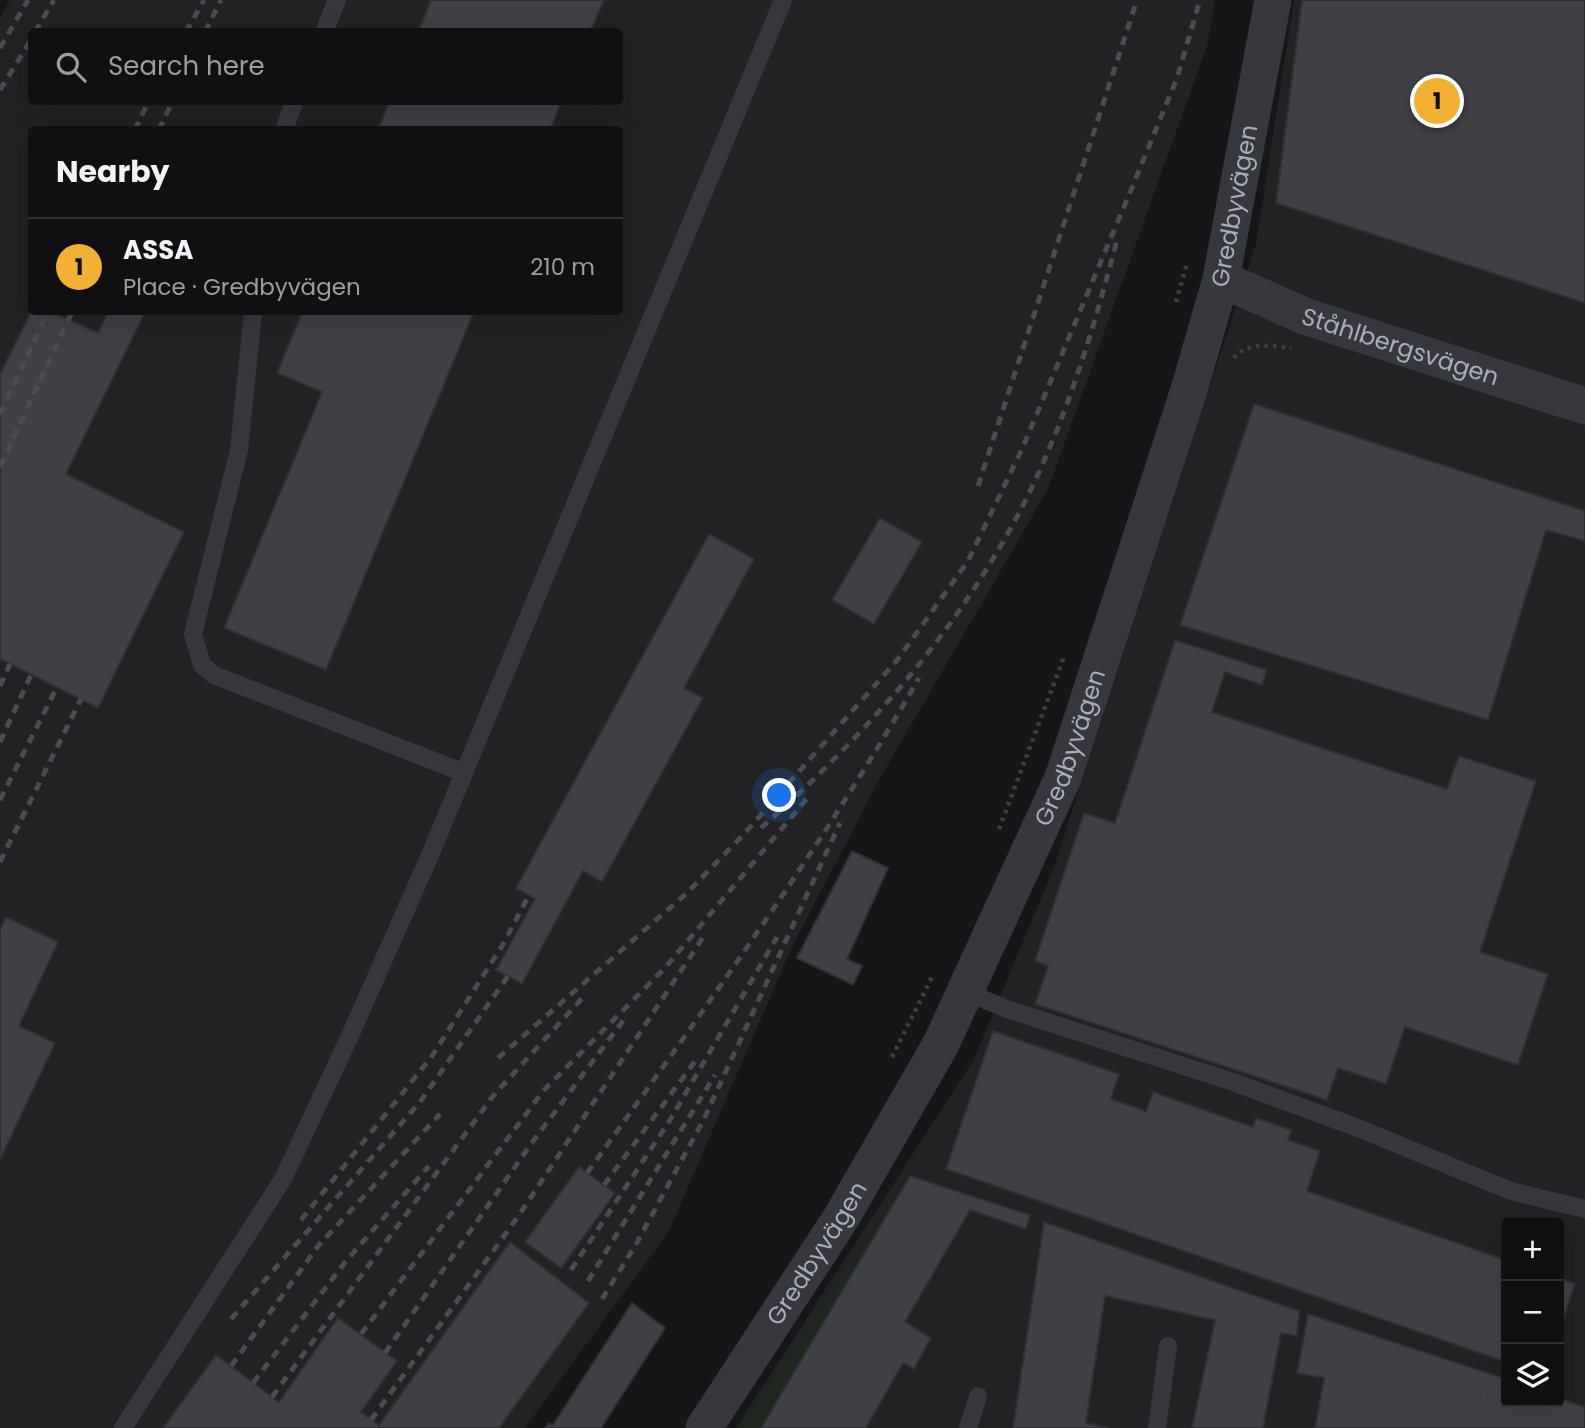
<!DOCTYPE html>
<meta charset="utf-8">
<style>
body{margin:0;font-family:Poppins,sans-serif;background:#1e1e20;color:#f1f3f6}
.controls{position:absolute;right:21px;bottom:21px;display:grid;overflow:hidden;border-radius:7px;box-shadow:0 7px 28px #0002}
.controls button{width:63px;height:63px;display:grid;place-items:center;padding:0;border:0;border-bottom:2px solid #303032;background:#101012;color:#f1f3f6;font:35px sans-serif}
.you{position:absolute;left:780px;top:796px;width:24px;height:24px;margin:-18px;border:5px solid #fff;border-radius:50%;background:#1a73e8;box-shadow:0 0 0 10px #1a73e833}
.badge{display:grid;place-items:center;width:46px;height:46px;border-radius:50%;background:#f2b134;color:#111;font-size:23px;font-weight:700}
.pin{position:absolute;translate:-50% -50%;border:4px solid #fff;box-shadow:0 2px 7px #0006}
.list{margin:0;padding:0;list-style:none}
h2{display:flex;justify-content:space-between;align-items:center;height:91px;margin:0;padding:0 28px;font-size:30px}
h2 small{font-size:23px;font-weight:400;color:#9c9d9f}
.list li{display:grid;grid-template-columns:46px 1fr auto;gap:21px;align-items:center;box-sizing:border-box;height:98px;padding:0 28px;border-top:2px solid #303032}
.list b{display:block;font-size:26px;white-space:nowrap}
.list p{margin:0;font-size:23px;white-space:nowrap;color:#9c9d9f}
.list em{font-size:23px;font-style:normal;color:#9c9d9f}
.icon{flex:none;width:38px;height:38px;fill:none;stroke:currentColor;stroke-width:2;stroke-linecap:round;stroke-linejoin:round}
.map{position:relative;flex:none;width:1585px;height:1428px;overflow:hidden}
.search{position:absolute;background:#101012;box-shadow:0 7px 28px #0002;left:28px;top:28px;width:595px;height:77px;display:flex;align-items:center;gap:18px;box-sizing:border-box;padding:0 24px;border-radius:7px;color:#9c9d9f;font-size:26px}
.panel{position:absolute;background:#101012;box-shadow:0 7px 28px #0002;left:28px;top:126px;width:595px;height:189px;border-radius:7px}
.map>svg:first-child{display:block}
.built{fill:#222225;fill-rule:evenodd}
.green{fill:#1e261f}
.building{fill:#404145;stroke:#303034;stroke-width:2}
.lines{fill:none;stroke-linecap:round;stroke-linejoin:round}
.path{stroke:#3d3f44;stroke-width:4.5;stroke-dasharray:3.5 5;stroke-linecap:butt}
.lane{stroke:#37383d;stroke-width:18}
.street{stroke:#37383d;stroke-width:37}
.rail{stroke:#4a4c52;stroke-width:5;stroke-dasharray:9 7;stroke-linecap:butt}
.labels{text-anchor:middle;stroke-width:5;stroke-linejoin:round;paint-order:stroke}
.street-label{font-size:24px;fill:#a8adb8;stroke:#111113}
</style>
<div class="map">
<svg width="1585" height="1428" viewBox="0 0 1585 1428">
<rect width="100%" height="100%" fill="#161618"/>
<!-- built -->
<g class="built">
<path d="M10,0h1205l-7,43 -160,446 -170,293 -86,165 -123,284 -144,197h-525v-1411zM32,32h588v70h-588zM32,130h588v182h-588z"/>
<path d="M1294,0h291v1428h-849l238,-369 80,-192 202,-623zM1506,1223h53v179h-53z"/>
</g>
<!-- green -->
<polygon class="green" points="910,1176 761,1428 739,1428"/>
<!-- building -->
<g class="building">
<polygon points="431,0 604,0 590,32 418,32"/>
<polygon points="1302,0 1585,0 1585,303 1276,203"/>
<polygon points="389,102 561,102 550,130 378,130"/>
<polygon points="32,310 52,312 98,333 108,312 145,312 66,474 184,532 98,708 0,659 0,374"/>
<polygon points="302,312 474,312 326,670 224,628 322,392 277,373"/>
<polygon points="1254,404 1585,511 1585,541 1546,530 1488,720 1180,625"/>
<polygon points="880,518 922,542 874,624 832,600"/>
<polygon points="709,534 754,559 684,688 703,698 602,882 583,871 522,984 496,970 535,899 516,888"/>
<polygon points="1175,640 1267,670 1262,685 1225,672 1212,712 1447,789 1459,756 1536,781 1480,952 1548,974 1518,1065 1405,1027 1386,1084 1338,1068 1327,1100 1035,1004 1048,966 1035,961 1084,813 1115,823"/>
<polygon points="852,851 888,868 847,959 862,966 853,985 797,958"/>
<polygon points="6,917 58,942 19,1026 55,1043 0,1160 0,929"/>
<polygon points="993,1031 1119,1074 1111,1099 1146,1111 1153,1092 1253,1127 1256,1118 1292,1130 1288,1140 1320,1151 1307,1191 1506,1260 1506,1362 946,1169"/>
<polygon points="579,1167 615,1193 561,1268 525,1242"/>
<polygon points="910,1176 1030,1215 1026,1229 970,1210 905,1322 931,1338 914,1369 903,1363 866,1428 761,1428"/>
<polygon points="1044,1222 1299,1311 1297,1336 1281,1333 1263,1428 1192,1428 1215,1320 1105,1296 1086,1423 1109,1428 1013,1428"/>
<polygon points="510,1242 589,1303 499,1428 163,1428 216,1355 279,1402 338,1318 397,1361 361,1412 379,1425"/>
<polygon points="1559,1278 1575,1284 1559,1332"/>
<polygon points="632,1303 665,1328 601,1428 545,1428 549,1423 553,1425"/>
<polygon points="1308,1314 1506,1379 1506,1402 1559,1402 1559,1398 1585,1407 1585,1428 1315,1428 1324,1378 1297,1373"/>
</g>
<g class="lines">
<!-- path -->
<g class="path">
<polyline points="1176,302 1187,263"/>
<path d="M1234,358c13,-17 39,-12 57,-10"/>
<polyline points="999,829 1064,657"/>
<polyline points="892,1057 932,977"/>
</g>
<!-- lane -->
<g class="lane">
<polyline points="324,32 337,0"/>
<polyline points="284,130 294,102"/>
<polyline points="253,312 239,450 193,634 202,665 214,675 462,772"/>
<polyline points="966,992 1007,1009 1230,1081 1358,1128 1511,1191 1585,1209"/>
<polyline points="123,1428 283,1179 349,1038 431,853 783,0"/>
<polyline points="968,1428 978,1396"/>
<polyline points="1157,1428 1168,1346"/>
</g>
<!-- street -->
<g class="street">
<path id="s1" d="M1221,279l86,38 278,89"/>
<path id="s2" d="M704,1428l137,-210 100,-174 122,-266 126,-388 32,-111 52,-279"/>
</g>
<!-- rail -->
<g class="rail">
<polyline points="35,32 54,0"/>
<polyline points="186,32 204,0"/>
<polyline points="205,32 221,0"/>
<polyline points="0,48 28,0"/>
<polyline points="0,90 32,38"/>
<polyline points="135,130 148,102"/>
<polyline points="159,130 172,102"/>
<polyline points="0,414 48,312"/>
<polyline points="0,467 72,312"/>
<polyline points="978,486 1137,0"/>
<polyline points="0,686 10,664"/>
<polyline points="0,742 31,675"/>
<polyline points="0,800 57,687"/>
<path d="M761,828c97,-86 183,-181 247,-295 51,-90 83,-193 109,-293"/>
<polyline points="0,862 81,699"/>
<polyline points="498,1058 687,893 744,834 898,659 968,561 1022,449 1131,190 1177,78 1200,0"/>
<path d="M587,1173c116,-162 233,-323 332,-495"/>
<polyline points="604,1185 696,1060"/>
<polyline points="301,1220 432,1056 502,946 529,895"/>
<polyline points="571,1270 670,1120 777,937"/>
<polyline points="588,1281 715,1075"/>
<polyline points="602,1299 635,1246 704,1119 840,823"/>
<polyline points="231,1319 420,1102 508,976"/>
<polyline points="361,1334 544,1090 664,969 811,794"/>
<polyline points="385,1353 531,1144 625,1018"/>
<polyline points="231,1366 319,1245 440,1114"/>
<polyline points="253,1383 346,1261 429,1166"/>
<polyline points="272,1397 493,1096 586,994"/>
<polyline points="371,1420 517,1218 704,936"/>
</g>
</g>
<g class="labels">
<!-- street labels -->
<g class="street-label">
<text dy="8" stroke="none"><textPath href="#s2" startOffset="1342">Gredbyvägen</textPath></text>
<text dy="8" stroke="none"><textPath href="#s1" startOffset="192">Ståhlbergsvägen</textPath></text>
<text dy="8" stroke="none"><textPath href="#s2" startOffset="775">Gredbyvägen</textPath></text>
<text dy="8" stroke="none"><textPath href="#s2" startOffset="208">Gredbyvägen</textPath></text>
</g>
</g>
</svg>
<div class="controls">
<button>+</button>
<button>−</button>
<button><svg class="icon" aria-label="layers" viewBox="0 0 24 24"><path d="M12 4l9 5-9 5-9-5zM3 14l9 5 9-5"/></svg></button>
</div>
<div class="you"></div>
<div class="pin badge" style="left:1437px;top:101px">1</div>
<div class="search"><svg class="icon" aria-label="search" viewBox="0 0 24 24"><circle cx="10" cy="10" r="6"/><path d="M15 15l6 6"/></svg>Search here</div>
<section class="panel">
<h2>Nearby<small></small></h2>
<ul class="list">
<li><span class="badge">1</span><div><b>ASSA</b><p>Place · Gredbyvägen</p></div><em>210 m</em></li>
</ul>
</section>
</div>
